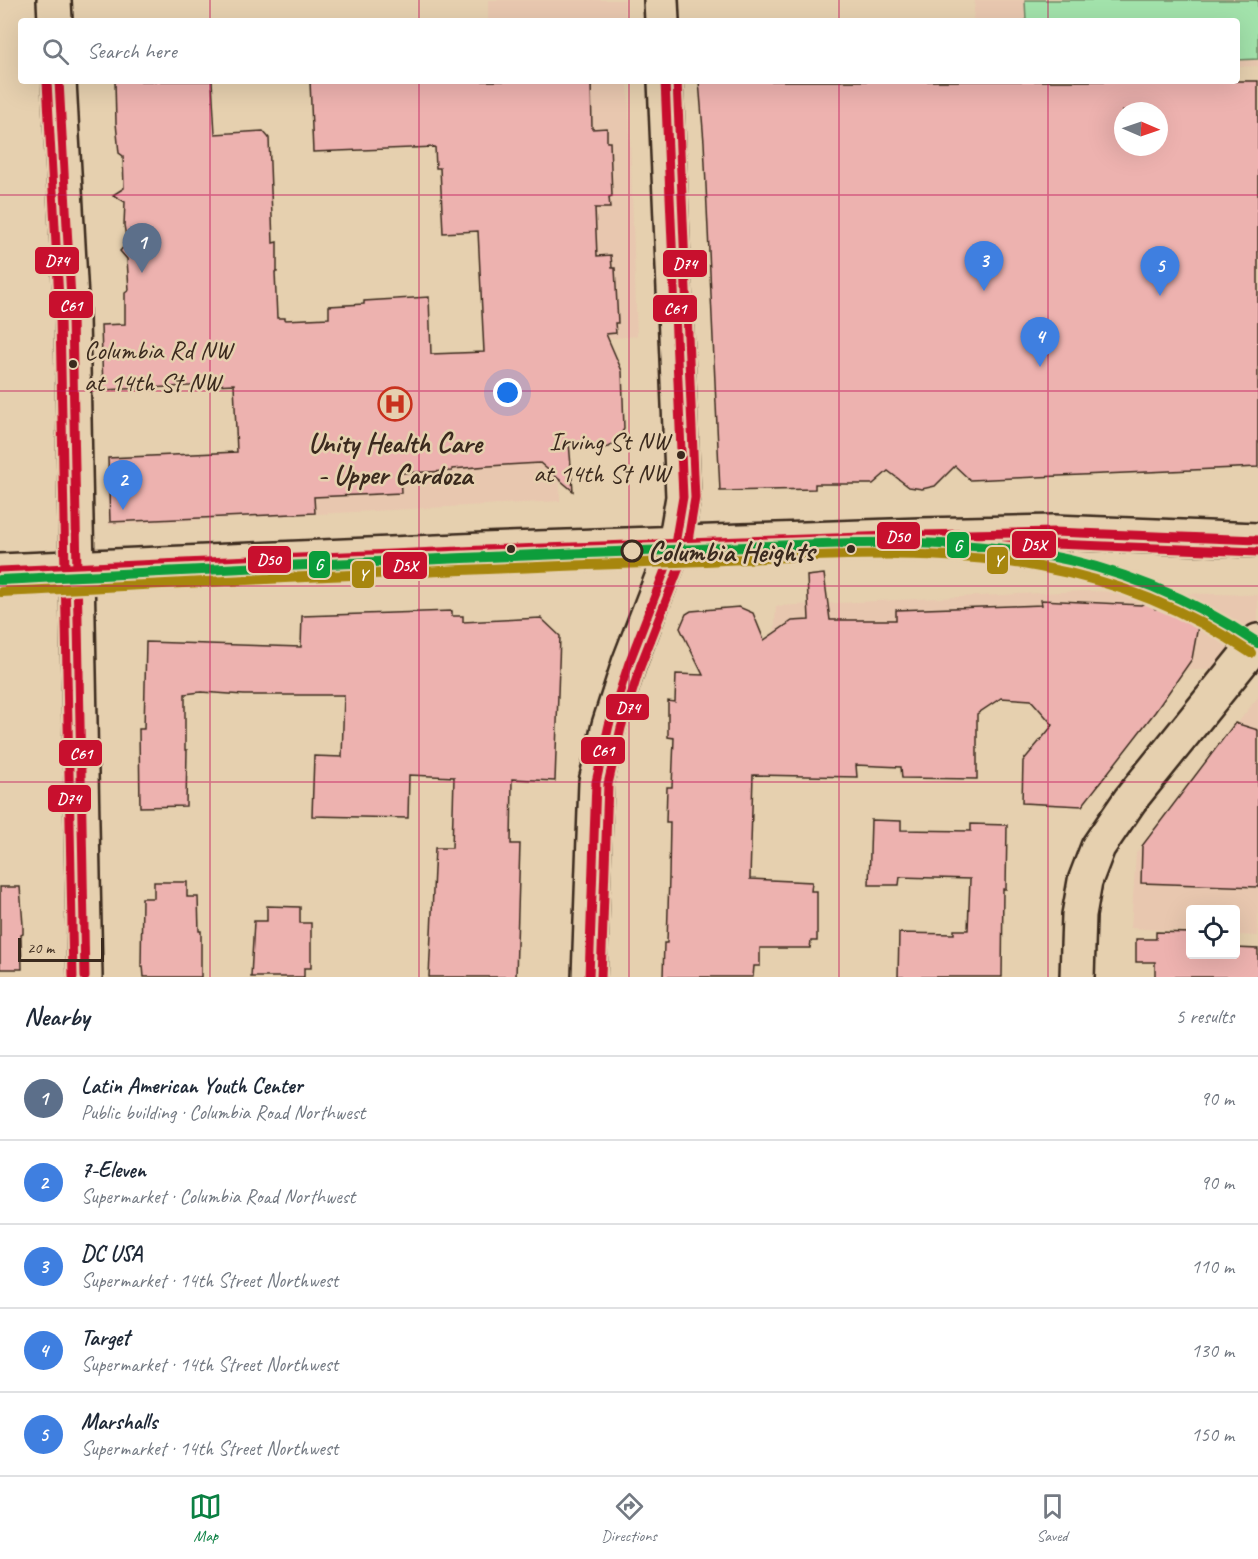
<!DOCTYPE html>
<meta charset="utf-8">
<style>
body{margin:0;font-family:Caveat,sans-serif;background:#f6f6f7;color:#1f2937}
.controls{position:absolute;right:18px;bottom:18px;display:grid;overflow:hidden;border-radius:6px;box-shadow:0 6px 24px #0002}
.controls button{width:54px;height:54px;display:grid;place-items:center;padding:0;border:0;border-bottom:2px solid #e0e1e3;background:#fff;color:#1f2937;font:30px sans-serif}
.compass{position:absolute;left:1114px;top:102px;width:54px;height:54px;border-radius:50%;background:#fff;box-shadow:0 6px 24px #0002;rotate:92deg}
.scale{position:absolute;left:18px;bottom:15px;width:86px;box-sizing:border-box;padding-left:6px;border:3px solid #3b2a1e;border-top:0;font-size:16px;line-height:21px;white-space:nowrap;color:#3b2a1e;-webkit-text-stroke:4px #e6d0af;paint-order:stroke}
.you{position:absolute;left:508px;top:393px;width:21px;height:21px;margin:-15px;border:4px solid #fff;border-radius:50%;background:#1a73e8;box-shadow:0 0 0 9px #1a73e833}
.badge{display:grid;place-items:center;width:39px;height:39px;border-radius:50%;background:#0b8043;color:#fff;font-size:20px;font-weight:700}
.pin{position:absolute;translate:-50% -50px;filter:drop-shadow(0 2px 3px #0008)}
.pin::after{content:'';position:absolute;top:32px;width:21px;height:18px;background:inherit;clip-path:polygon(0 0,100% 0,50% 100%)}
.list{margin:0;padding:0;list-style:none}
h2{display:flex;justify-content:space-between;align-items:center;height:78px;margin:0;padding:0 24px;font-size:26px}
h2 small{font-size:20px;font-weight:400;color:#747a83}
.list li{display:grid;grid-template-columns:39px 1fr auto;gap:18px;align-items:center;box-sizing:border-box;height:84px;padding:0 24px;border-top:2px solid #e0e1e3}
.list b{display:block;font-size:22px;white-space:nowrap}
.list p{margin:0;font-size:20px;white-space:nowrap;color:#747a83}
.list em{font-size:20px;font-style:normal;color:#747a83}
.icon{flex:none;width:33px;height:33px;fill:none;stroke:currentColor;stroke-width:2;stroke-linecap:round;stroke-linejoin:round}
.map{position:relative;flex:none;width:1258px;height:977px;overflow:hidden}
.search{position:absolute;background:#fff;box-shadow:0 6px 24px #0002;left:18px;right:18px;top:18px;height:66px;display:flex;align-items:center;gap:15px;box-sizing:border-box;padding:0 21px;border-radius:6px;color:#747a83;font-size:22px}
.sheet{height:498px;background:#fff}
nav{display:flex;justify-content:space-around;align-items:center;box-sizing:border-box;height:84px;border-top:2px solid #e0e1e3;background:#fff;font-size:16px;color:#747a83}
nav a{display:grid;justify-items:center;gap:3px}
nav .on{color:#0b8043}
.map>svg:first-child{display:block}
.built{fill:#e8c7af}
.park{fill:#a2e2ab;stroke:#6e8664;stroke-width:1.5}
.building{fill:#edb2af;stroke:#3b2a1e;stroke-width:1.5;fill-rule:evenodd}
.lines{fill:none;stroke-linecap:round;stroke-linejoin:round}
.secondary-casing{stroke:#3b2a1e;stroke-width:38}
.secondary{stroke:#e6d0af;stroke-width:33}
.bus-1-casing{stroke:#e6d0af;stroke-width:14}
.bus-2-casing{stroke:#e6d0af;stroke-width:14}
.bus-3-casing{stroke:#e6d0af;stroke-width:14}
.bus-4-casing{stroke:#e6d0af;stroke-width:14}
.bus-1{stroke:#c8102e;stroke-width:9}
.bus-2{stroke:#c8102e;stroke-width:9}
.bus-3{stroke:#c8102e;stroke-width:9}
.bus-4{stroke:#c8102e;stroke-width:9}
.metro-1-casing{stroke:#e6d0af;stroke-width:15}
.metro-2-casing{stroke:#e6d0af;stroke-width:15}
.metro-1{stroke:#099d3b;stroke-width:10}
.metro-2{stroke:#a7860e;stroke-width:10}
.grid{fill:none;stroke:#c2185b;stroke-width:1.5;stroke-opacity:0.55}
.bus-dot{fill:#3b2a1e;stroke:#e6d0af;stroke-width:2}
.stop-dot{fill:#e6d0af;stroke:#3b2a1e;stroke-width:3}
.labels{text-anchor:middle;stroke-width:5;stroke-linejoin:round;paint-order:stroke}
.bus-label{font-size:26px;fill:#3b2a1e;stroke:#e6d0af;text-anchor:start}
.poi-label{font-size:28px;font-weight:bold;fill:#3b2a1e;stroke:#e6d0af}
.stop-label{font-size:28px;font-weight:bold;fill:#3b2a1e;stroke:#e6d0af;text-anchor:start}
.line-badge{stroke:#e6d0af;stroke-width:2}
.badge-label{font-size:16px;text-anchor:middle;font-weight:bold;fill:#fff}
</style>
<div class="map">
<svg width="1258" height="977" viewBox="0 0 1258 977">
<rect width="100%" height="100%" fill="#e6d0af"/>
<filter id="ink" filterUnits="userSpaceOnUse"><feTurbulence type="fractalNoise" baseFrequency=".0167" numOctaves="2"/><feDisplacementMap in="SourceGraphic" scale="12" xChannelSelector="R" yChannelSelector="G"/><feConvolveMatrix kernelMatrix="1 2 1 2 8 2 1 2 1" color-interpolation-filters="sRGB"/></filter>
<g filter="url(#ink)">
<!-- built -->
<g class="built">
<polygon points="488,0 625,0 626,21 488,21"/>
<polygon points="975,0 1258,0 1258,66 1237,67 1237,21 973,21"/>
<polygon points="490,81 628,81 637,336 557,343 560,501 109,525 105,478 499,447"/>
<polygon points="1083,591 1258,595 1258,670 772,669 776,606"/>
<polygon points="1258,697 1258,936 1236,935 1236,909 1190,909 1190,932 1131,928 1136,853"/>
</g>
<!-- park -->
<polygon class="park" points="1025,0 1258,0 1258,59 1237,60 1237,21 1026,21"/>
<!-- building -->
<g class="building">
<polygon points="115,81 212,81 215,134 263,131 269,138 273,243 277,242 277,272 275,272 277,318 285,318 285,320 329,318 329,306 364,304 364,301 429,297 431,354 484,352 478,231 443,233 440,168 436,168 435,147 313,152 310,81 591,81 592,129 607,128 607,142 610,142 612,196 609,197 610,208 595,208 597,256 611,255 612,268 615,268 618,323 615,323 616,333 606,334 622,371 624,429 616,441 609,447 596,449 569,442 573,491 540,463 489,466 452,469 452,471 400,473 401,493 314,497 315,513 110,522 108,458 237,452 234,384 103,390 101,325 125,324 125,293 129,290 127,259 120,251 127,243 124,225 125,202 113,195 124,188 123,156 119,153 116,123"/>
<path d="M699,81h559v386l-288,13 -15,-14 -20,20 -13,3 -13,-2 -21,-16 -15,13h-58v5l-95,2 -16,-349zM1123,111h36v36h-36z"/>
<polygon points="824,574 830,620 896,620 896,610 1042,605 1041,600 1141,605 1148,601 1155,609 1178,609 1198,626 1192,659 1155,712 1082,806 1022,803 1023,761 1053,725 1031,700 1001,698 977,714 977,779 902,778 901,767 856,765 857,777 753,775 750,879 812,882 811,891 817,891 817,941 811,941 810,948 760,948 760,966 754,966 753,977 663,977 664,943 667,943 669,877 670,822 666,822 667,787 672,787 674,738 668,737 668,701 675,702 676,674 703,675 680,628 686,614 691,611 739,607 753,613 764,640 792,621 809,620 807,576"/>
<polygon points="452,611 452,616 463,616 463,622 541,618 560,636 555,781 512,779 511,844 520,844 516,977 429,977 435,848 452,848 454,777 409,775 408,818 312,816 314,756 342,757 344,695 244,695 201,692 185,694 185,750 187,750 186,806 140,807 139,729 144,729 146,642 301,647 302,616"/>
<polygon points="1235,723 1258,730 1258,887 1141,883 1142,846"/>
<polygon points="871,820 901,821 901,830 971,831 971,824 1007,825 1006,889 1003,889 1002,977 898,977 899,933 954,934 954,930 968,930 970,879 900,877 899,885 869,885"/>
<polygon points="154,882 187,882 187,897 198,897 199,931 201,931 201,977 144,977 143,966 141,966 142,898 154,898"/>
<polygon points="0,887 20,887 23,925 23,934 21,935 22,969 0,969"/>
<polygon points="267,906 300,907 300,923 311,923 311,968 304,968 304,977 251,977 254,921 267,921"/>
<polygon points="1156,932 1191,933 1191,954 1236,954 1236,948 1258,949 1258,977 1155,977 1155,962 1136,962 1136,939 1156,939"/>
</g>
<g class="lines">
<defs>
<g id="secondary">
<polyline points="54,0 55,21"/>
<polyline points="661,0 662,21"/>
<polyline points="59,81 72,317 85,977"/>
<polyline points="0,571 483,550 920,535 1054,532 1258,540"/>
<polyline points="589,977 596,782 609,725 629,663 675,544 683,497 665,81"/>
<polyline points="1077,977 1079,915 1085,881 1098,847 1130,800 1258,641"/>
</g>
</defs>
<!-- secondary casing -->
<use href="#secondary" class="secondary-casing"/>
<!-- secondary -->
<use href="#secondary" class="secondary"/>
<defs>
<polyline id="bus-1" points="0,571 483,550 920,535 1054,532 1258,540"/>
<polyline id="bus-2" points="1,583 483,562 920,547 1054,544 1258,552"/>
<g id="bus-3">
<polyline points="59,81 72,317 85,977"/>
<polyline points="589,977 596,782 609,725 629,663 675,544 683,497 665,81"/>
</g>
<g id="bus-4">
<polyline points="47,82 60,317 73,977"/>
<polyline points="601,977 608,784 621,728 640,667 687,547 695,498 677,81"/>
</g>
</defs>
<!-- bus-1 casing -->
<use href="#bus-1" class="bus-1-casing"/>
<!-- bus-2 casing -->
<use href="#bus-2" class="bus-2-casing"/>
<!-- bus-3 casing -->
<use href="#bus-3" class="bus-3-casing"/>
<!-- bus-4 casing -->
<use href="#bus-4" class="bus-4-casing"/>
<!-- bus-1 -->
<use href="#bus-1" class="bus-1"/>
<!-- bus-2 -->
<use href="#bus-2" class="bus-2"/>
<!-- bus-3 -->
<use href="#bus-3" class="bus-3"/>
<!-- bus-4 -->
<use href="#bus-4" class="bus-4"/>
<defs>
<path id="metro-1" d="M0,580c225,-11 449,-23 674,-30 121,-4 246,-16 366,4 79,14 151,44 218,89"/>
<path id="metro-2" d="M1,592c225,-11 450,-23 676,-30 116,-4 249,-17 363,5 77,14 146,42 211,86"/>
</defs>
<!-- metro-1 casing -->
<use href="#metro-1" class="metro-1-casing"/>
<!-- metro-2 casing -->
<use href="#metro-2" class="metro-2-casing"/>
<!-- metro-1 -->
<use href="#metro-1" class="metro-1"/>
<!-- metro-2 -->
<use href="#metro-2" class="metro-2"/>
</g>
</g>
<!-- grid -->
<path class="grid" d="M210,0v21M419,0v21M629,0v21M839,0v21M1048,0v21M210,81v896M419,81v896M629,81v896M839,81v896M1048,81v896M0,195h1258M0,391h1258M0,586h1258M0,782h1258"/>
<!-- icons -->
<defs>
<symbol id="hospital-ring" viewBox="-11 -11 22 22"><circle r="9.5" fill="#e6d0af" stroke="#c8321e" stroke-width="1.5"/><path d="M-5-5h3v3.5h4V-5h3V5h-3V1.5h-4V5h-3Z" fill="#c8321e"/></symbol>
</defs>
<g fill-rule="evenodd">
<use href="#hospital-ring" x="376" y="385" width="38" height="38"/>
</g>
<!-- markers -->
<g class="bus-dot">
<circle cx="73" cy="364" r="5"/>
<circle cx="681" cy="455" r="5"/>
<circle cx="511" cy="549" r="5"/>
<circle cx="851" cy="549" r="5"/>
</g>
<circle class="stop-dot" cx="632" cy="551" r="10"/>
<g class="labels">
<!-- bus labels -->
<g class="bus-label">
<text x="84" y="359">Columbia Rd NW<tspan x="84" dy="32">at 14th St NW</tspan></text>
<text x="670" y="450" text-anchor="end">Irving St NW<tspan x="670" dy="32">at 14th St NW</tspan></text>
</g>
<!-- poi labels -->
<g class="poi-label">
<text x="395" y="452">Unity Health Care<tspan x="395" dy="32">- Upper Cardoza</tspan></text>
</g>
<!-- stop labels -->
<g class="stop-label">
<text x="648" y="561">Columbia Heights</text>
</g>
</g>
<g class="line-badge">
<rect x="34" y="246" width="46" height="29" rx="6" fill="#c8102e"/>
<rect x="662" y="249" width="46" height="29" rx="6" fill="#c8102e"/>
<rect x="48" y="290" width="46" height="29" rx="6" fill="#c8102e"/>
<rect x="652" y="294" width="46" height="29" rx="6" fill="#c8102e"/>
<rect x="876" y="521" width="45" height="29" rx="6" fill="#c8102e"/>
<rect x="1011" y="530" width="46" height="29" rx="6" fill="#c8102e"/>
<rect x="946" y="531" width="24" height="28" rx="6" fill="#099d3b"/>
<rect x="247" y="545" width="45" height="29" rx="6" fill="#c8102e"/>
<rect x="986" y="546" width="23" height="29" rx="6" fill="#a7860e"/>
<rect x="308" y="550" width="23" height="29" rx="6" fill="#099d3b"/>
<rect x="382" y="551" width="46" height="29" rx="6" fill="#c8102e"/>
<rect x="351" y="560" width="24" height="29" rx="6" fill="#a7860e"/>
<rect x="605" y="693" width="45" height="28" rx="6" fill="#c8102e"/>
<rect x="580" y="736" width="46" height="29" rx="6" fill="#c8102e"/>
<rect x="58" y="739" width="45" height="28" rx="6" fill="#c8102e"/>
<rect x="47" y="784" width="45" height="29" rx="6" fill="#c8102e"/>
</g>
<g class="badge-label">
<text x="57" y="266">D74</text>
<text x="685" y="269">D74</text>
<text x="71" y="311">C61</text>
<text x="675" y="314">C61</text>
<text x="898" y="542">D50</text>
<text x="1034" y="550">D5X</text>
<text x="958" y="551">G</text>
<text x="269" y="565">D50</text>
<text x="998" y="566">Y</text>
<text x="319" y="570">G</text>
<text x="405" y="571">D5X</text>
<text x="363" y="580">Y</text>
<text x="628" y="713">D74</text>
<text x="603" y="756">C61</text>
<text x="81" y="759">C61</text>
<text x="69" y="804">D74</text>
</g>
</svg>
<div class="controls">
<button><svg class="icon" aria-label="locate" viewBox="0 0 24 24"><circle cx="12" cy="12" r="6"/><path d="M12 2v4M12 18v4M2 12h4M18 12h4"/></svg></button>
</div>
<svg class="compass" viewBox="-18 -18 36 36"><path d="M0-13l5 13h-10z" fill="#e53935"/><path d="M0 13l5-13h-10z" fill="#747a83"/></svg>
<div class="scale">20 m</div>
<div class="you"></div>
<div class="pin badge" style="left:142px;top:273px;background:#5c6f8a">1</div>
<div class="pin badge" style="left:123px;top:510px;background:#3f7fe0">2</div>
<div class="pin badge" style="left:984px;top:291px;background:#3f7fe0">3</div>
<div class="pin badge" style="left:1040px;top:367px;background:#3f7fe0">4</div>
<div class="pin badge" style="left:1160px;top:296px;background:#3f7fe0">5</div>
<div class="search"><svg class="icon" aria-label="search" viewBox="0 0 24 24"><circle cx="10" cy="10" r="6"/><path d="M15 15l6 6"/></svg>Search here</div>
</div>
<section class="sheet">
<h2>Nearby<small>5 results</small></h2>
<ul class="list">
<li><span class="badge" style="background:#5c6f8a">1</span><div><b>Latin American Youth Center</b><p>Public building · Columbia Road Northwest</p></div><em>90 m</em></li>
<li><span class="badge" style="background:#3f7fe0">2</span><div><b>7-Eleven</b><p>Supermarket · Columbia Road Northwest</p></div><em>90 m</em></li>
<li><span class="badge" style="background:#3f7fe0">3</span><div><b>DC USA</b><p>Supermarket · 14th Street Northwest</p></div><em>110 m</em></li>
<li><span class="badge" style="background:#3f7fe0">4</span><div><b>Target</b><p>Supermarket · 14th Street Northwest</p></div><em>130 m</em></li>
<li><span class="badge" style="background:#3f7fe0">5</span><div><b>Marshalls</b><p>Supermarket · 14th Street Northwest</p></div><em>150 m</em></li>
</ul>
</section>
<nav>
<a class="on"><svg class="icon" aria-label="map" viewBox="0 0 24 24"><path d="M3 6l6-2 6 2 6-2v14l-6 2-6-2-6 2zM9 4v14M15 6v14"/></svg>Map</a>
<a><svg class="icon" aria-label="directions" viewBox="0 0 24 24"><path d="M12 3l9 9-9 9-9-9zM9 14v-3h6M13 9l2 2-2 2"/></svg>Directions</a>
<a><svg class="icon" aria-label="saved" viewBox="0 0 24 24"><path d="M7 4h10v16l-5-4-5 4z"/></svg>Saved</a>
</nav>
